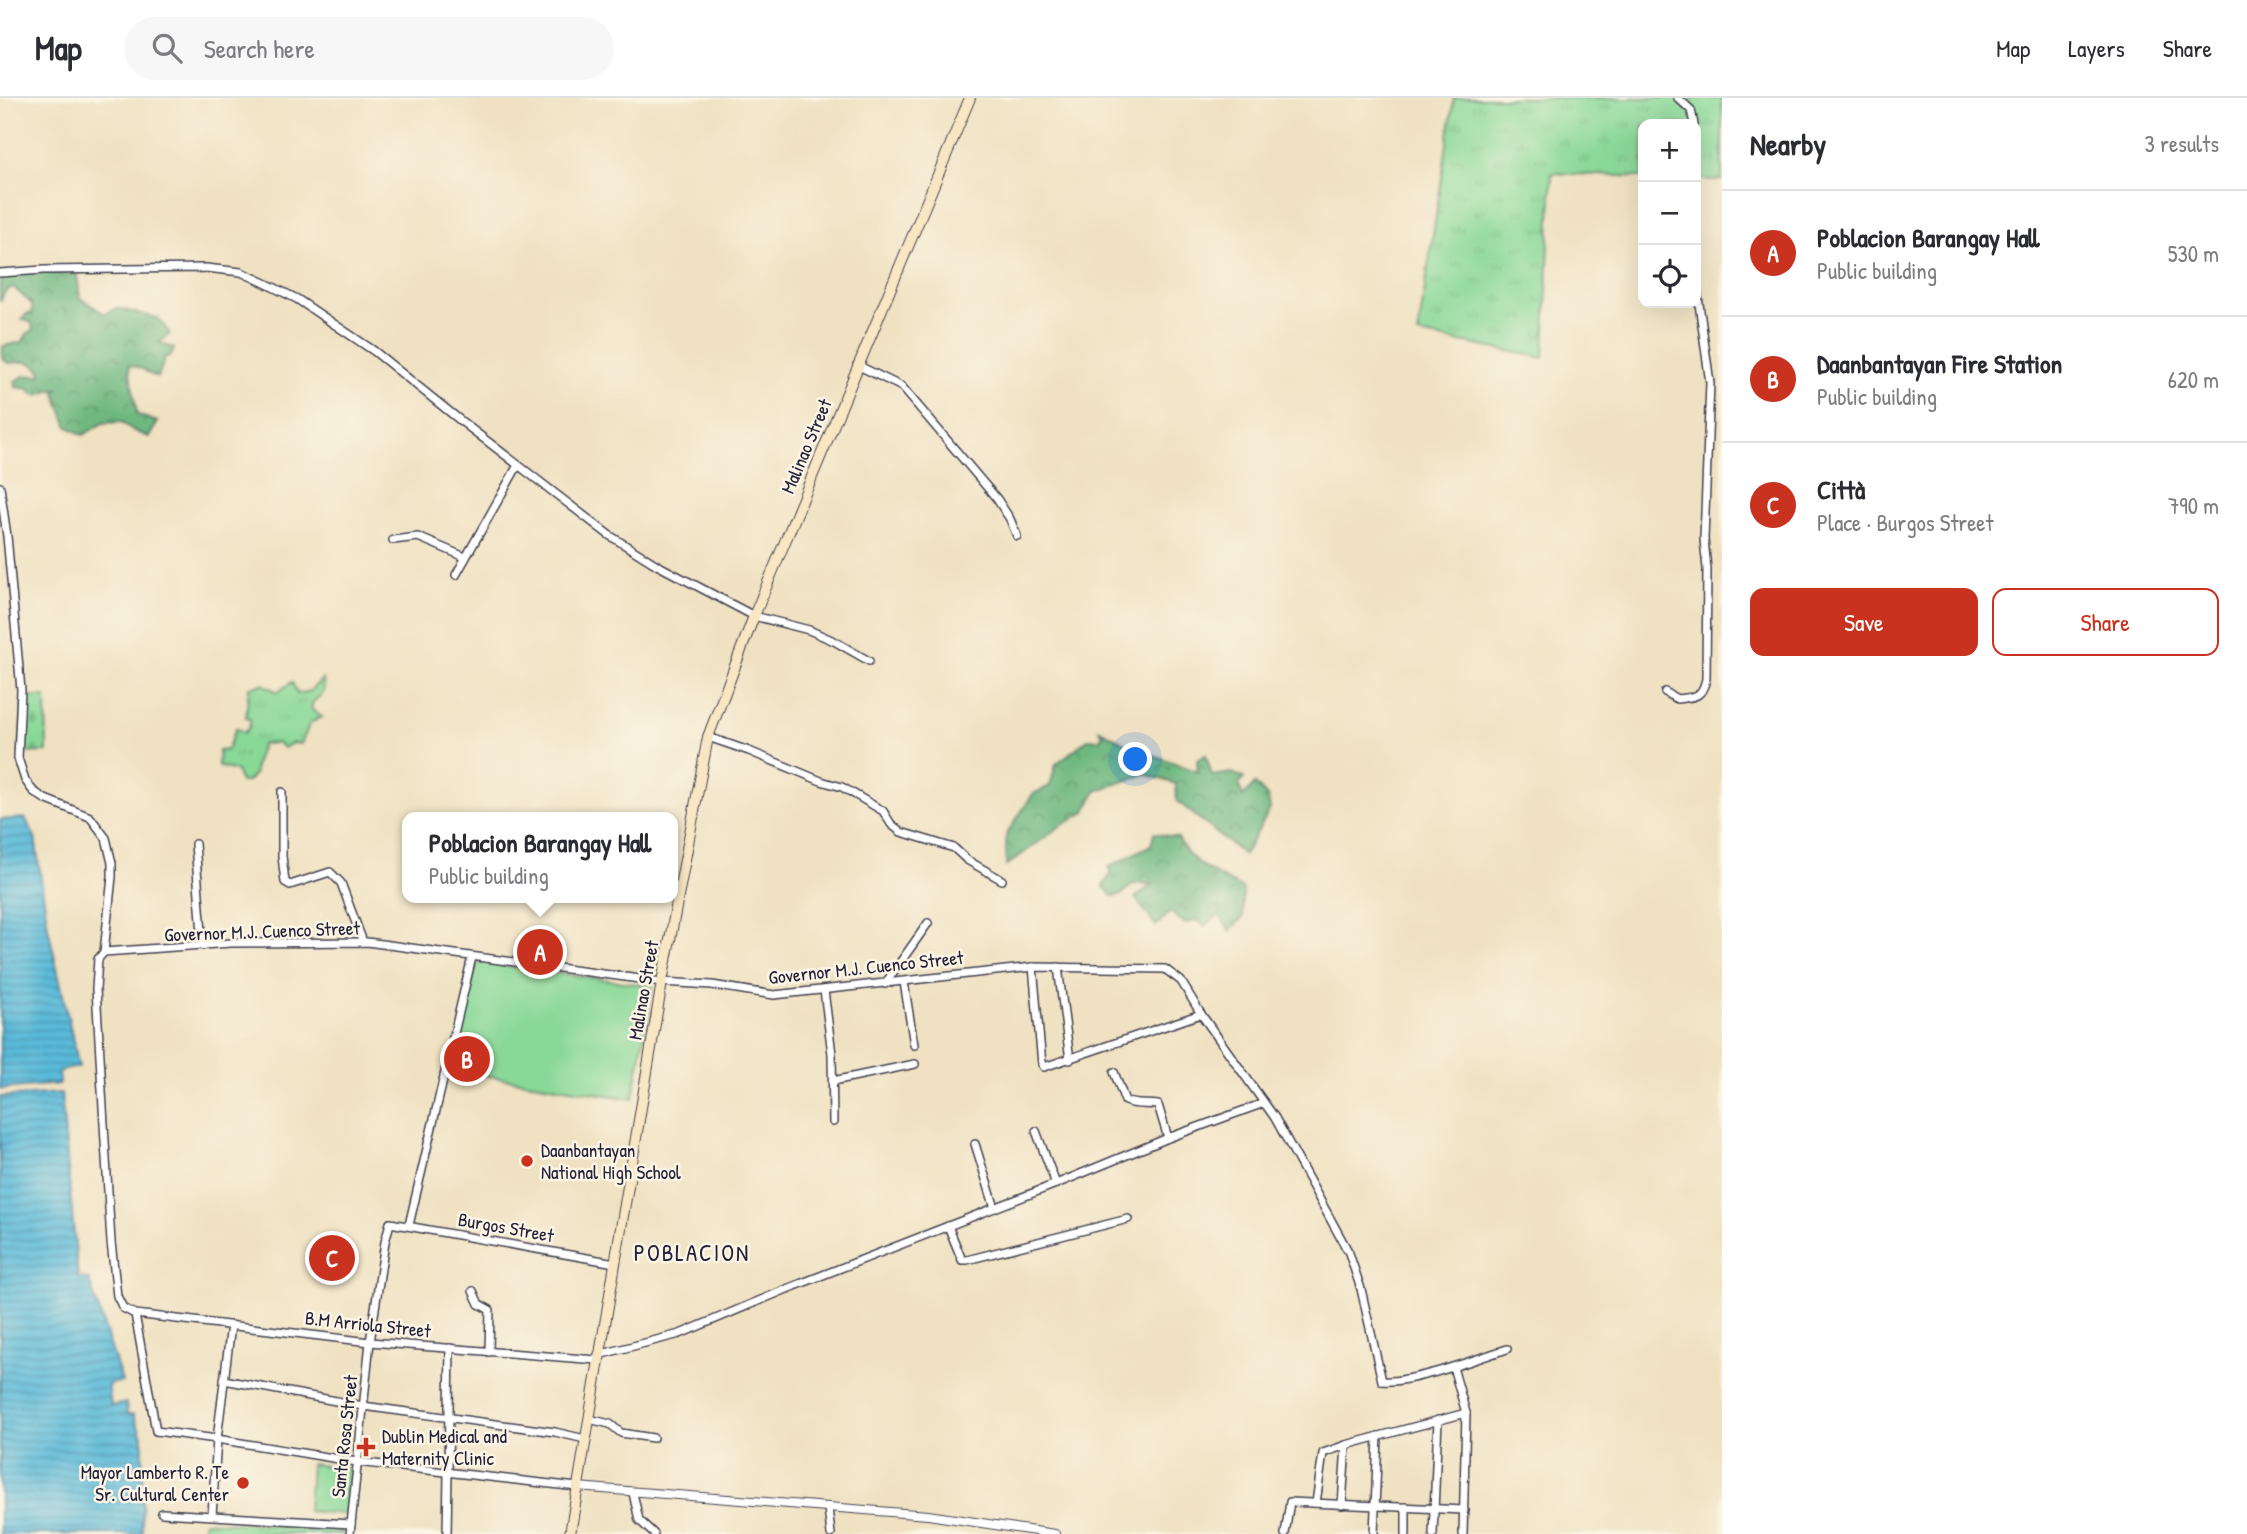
<!DOCTYPE html>
<meta charset="utf-8">
<style>
body{margin:0;font-family:"Patrick Hand",sans-serif;background:#f7f7f7;color:#2b2b33}
.controls{position:absolute;right:21px;top:21px;display:grid;overflow:hidden;border-radius:14px;box-shadow:0 7px 28px #0002}
.controls button{width:63px;height:63px;display:grid;place-items:center;padding:0;border:0;border-bottom:2px solid #e1e1e2;background:#fff;color:#2b2b33;font:35px sans-serif}
.you{position:absolute;left:1136px;top:662px;width:24px;height:24px;margin:-18px;border:5px solid #fff;border-radius:50%;background:#1a73e8;box-shadow:0 0 0 10px #1a73e833}
.badge{display:grid;place-items:center;width:46px;height:46px;border-radius:50%;background:#c8321e;color:#fff;font-size:23px;font-weight:700}
.pin{position:absolute;translate:-50% -50%;border:4px solid #fff;box-shadow:0 2px 7px #0006}
.popup{position:absolute;left:402px;top:714px;width:276px;height:91px;box-sizing:border-box;display:grid;place-content:center;border-radius:14px;background:#fff;filter:drop-shadow(0 2px 5px #0005);font-size:23px;white-space:nowrap;color:#7c7c81}
.popup b{font-size:26px;color:#2b2b33}
.popup::after{content:'';position:absolute;left:50%;top:100%;margin-left:-14px;border:14px solid transparent;border-top-color:#fff}
.list{margin:0;padding:0;list-style:none}
h2{display:flex;justify-content:space-between;align-items:center;height:91px;margin:0;padding:0 28px;font-size:30px}
h2 small{font-size:23px;font-weight:400;color:#7c7c81}
.list li{display:grid;grid-template-columns:46px 1fr auto;gap:21px;align-items:center;box-sizing:border-box;height:126px;padding:0 28px;border-top:2px solid #e1e1e2}
.list b{display:block;font-size:26px;white-space:nowrap}
.list p{margin:0;font-size:23px;white-space:nowrap;color:#7c7c81}
.list em{font-size:23px;font-style:normal;color:#7c7c81}
.actions{display:flex;gap:14px;padding:21px 28px}
.actions a{flex:1;padding:16px 0;border:2px solid #c8321e;border-radius:14px;text-align:center;font-size:24px;color:#c8321e}
.actions .main{background:#c8321e;color:#fff}
.icon{flex:none;width:38px;height:38px;fill:none;stroke:currentColor;stroke-width:2;stroke-linecap:round;stroke-linejoin:round}
.map{position:relative;flex:none;width:1722px;height:1436px;overflow:hidden}
header{display:flex;align-items:center;gap:42px;box-sizing:border-box;height:98px;padding:0 35px;background:#fff;border-bottom:2px solid #e1e1e2}
header strong{font-size:33px}
nav{display:flex;gap:38px;margin-inline-start:auto;font-size:24px}
.search{width:490px;height:63px;background:#f7f7f7;display:flex;align-items:center;gap:18px;box-sizing:border-box;padding:0 24px;border-radius:38px;color:#7c7c81;font-size:26px}
main{display:flex}
aside{flex:1;background:#fff}
.map>svg:first-child{display:block}
.grass{fill:url(#grass-tufts);stroke:#557d69;stroke-width:2}
.forest{fill:url(#forest-crowns);stroke:#486d5e;stroke-width:2}
.cemetery{fill:url(#cemetery-stones);stroke:#557d69;stroke-width:2}
.park{fill:#88d897;stroke:#557d69;stroke-width:2}
.water{fill:url(#water-rules);stroke:#3e6e8a;stroke-width:2}
.lines{fill:none;stroke-linecap:round;stroke-linejoin:round}
.minor-casing{stroke:#413f4f;stroke-width:10}
.tertiary-casing{stroke:#413f4f;stroke-width:10}
.secondary-casing{stroke:#413f4f;stroke-width:12}
.minor{stroke:#fff;stroke-width:7}
.tertiary{stroke:#fff;stroke-width:8}
.secondary{stroke:#f9e7c3;stroke-width:10}
.poi-dot{fill:#c8321e;stroke:#fcf5e5;stroke-width:2.5}
.labels{text-anchor:middle;stroke-width:5;stroke-linejoin:round;paint-order:stroke}
.street-label{font-size:19px;fill:#22223b;stroke:#fcf5e5}
.poi-label{font-size:19px;fill:#22223b;stroke:#fcf5e5;text-anchor:start}
.quarter-label{font-size:23px;letter-spacing:2px;fill:#22223b;stroke:#fcf5e5}
</style>
<header>
<strong>Map</strong>
<div class="search"><svg class="icon" aria-label="search" viewBox="0 0 24 24"><circle cx="10" cy="10" r="6"/><path d="M15 15l6 6"/></svg>Search here</div>
<nav><a>Map</a><a>Layers</a><a>Share</a></nav>
</header>
<main>
<div class="map">
<svg width="1722" height="1436" viewBox="0 0 1722 1436">
<defs>
<pattern id="grass-tufts" width="24" height="20" patternUnits="userSpaceOnUse" patternTransform="scale(1.75)"><rect width="24" height="20" fill="#88d897"/><path d="M3 7l-1-3M5 7V3M7 7l1-3M15 17l-1-3M17 17v-4M19 17l1-3" fill="none" stroke="#75b983"/></pattern>
<pattern id="forest-crowns" width="20" height="18" patternUnits="userSpaceOnUse" patternTransform="scale(1.75)"><rect width="20" height="18" fill="#6eb880"/><path d="M2 6a3 3 0 1 1 6 0M12 15a3 3 0 1 1 6 0" fill="none" stroke="#5a956a"/></pattern>
<pattern id="cemetery-stones" width="16" height="16" patternUnits="userSpaceOnUse" patternTransform="scale(1.75)"><rect width="16" height="16" fill="#88d897"/><path d="M2 7V4a2 2 0 0 1 4 0v3zM10 15v-3a2 2 0 0 1 4 0v3z" fill="#75b983"/></pattern>
<pattern id="water-rules" width="6" height="5" patternUnits="userSpaceOnUse" patternTransform="scale(1.75)"><rect width="6" height="5" fill="#5abad9"/><path d="M0 2.5h6" fill="none" stroke="#4a97b1"/></pattern>
</defs>
<rect width="100%" height="100%" fill="#fcf5e5"/>
<filter id="ink" filterUnits="userSpaceOnUse"><feTurbulence type="fractalNoise" baseFrequency=".0143" numOctaves="2"/><feDisplacementMap in="SourceGraphic" scale="14" xChannelSelector="R" yChannelSelector="G"/><feConvolveMatrix kernelMatrix="1 2 1 2 8 2 1 2 1" color-interpolation-filters="sRGB"/></filter>
<filter id="wash" filterUnits="userSpaceOnUse"><feTurbulence type="fractalNoise" baseFrequency=".00686" numOctaves="4" result="noise"/><feDisplacementMap in="SourceGraphic" scale="28" xChannelSelector="R" yChannelSelector="G"/><feGaussianBlur stdDeviation="1.57" result="paint"/><feColorMatrix in="noise" values="0 0 0 0 0 0 0 0 0 0 0 0 0 0 0 0 0 1.4 0 .05"/><feComposite in="paint" operator="in"/></filter>
<g filter="url(#wash)">
<rect width="100%" height="100%" fill="#efe1c1"/>
<!-- grass -->
<g class="grass">
<polygon points="1454,0 1722,0 1722,82 1696,81 1696,26 1643,26 1643,79 1552,75 1544,260 1418,236"/>
<path d="M323,580l1,14 -12,11v7l10,7 -12,6 -9,21 -9,-1 -8,5 -7,-5 -15,1c-2,10 -9,19 -7,29l-8,9h-6l-5,-11 -18,-5 1,-15 8,-1 9,-22 8,5 6,-7v-7l-4,-1 3,-31 14,-3 15,8 14,-10 5,12 13,-3z"/>
</g>
<!-- forest -->
<g class="forest">
<path d="M0,174l77,2 3,24 25,16 11,-6 42,10 12,16 -11,9 15,5 -3,8 -6,1 -7,20c-11,-2 -14,-11 -29,-12l8,50 21,7 -9,15 -15,-6 -12,-9 -19,1 -20,12 -15,-8 -13,-35 4,-4 -21,7 -5,-1 -4,-5 -14,-2v-6l9,-5 17,-1v-5c-16,-13 -15,-7 -33,-7l-6,-5 1,-12 19,-4 5,-8 6,-4 -1,-7 -10,-4 6,-6 4,2v-11l-19,-17 -8,5 -5,10z"/>
<polygon points="1100,632 1130,648 1198,674 1197,662 1206,657 1212,678 1232,675 1244,680 1239,687 1243,699 1255,686 1268,700 1270,711 1244,757 1177,703 1176,686 1145,676 1096,693 1085,714 1059,729 1006,768 1006,737 1033,696 1050,688 1056,666 1088,641 1098,642 1103,637"/>
<path d="M1154,735l24,5c13,27 40,37 65,51v28l-13,14 -11,-16 -15,11 -7,-6 -12,4 -15,-12 -14,14 -21,-28 18,-14h-20l-12,11 -9,1 -9,-10 8,-12 -2,-7 42,-22z"/>
</g>
<!-- cemetery -->
<polygon class="cemetery" points="23,599 46,599 47,654 20,655"/>
<!-- park -->
<g class="park">
<polygon points="477,864 653,888 633,1001 451,972"/>
<polygon points="311,1366 350,1371 345,1416 308,1413"/>
<polygon points="204,1423 342,1432 342,1436 203,1436"/>
</g>
<!-- water -->
<g class="water">
<polygon points="25,720 35,739 48,829 79,969 59,973 60,986 0,991 0,722"/>
<polygon points="61,995 78,1179 89,1182 122,1284 108,1286 111,1308 126,1305 127,1316 133,1316 143,1340 142,1436 0,1436 0,999"/>
</g>
</g>
<g filter="url(#ink)">
<g class="lines">
<defs>
<g id="minor">
<polyline points="1678,0 1691,12 1694,26"/>
<polyline points="0,175 43,172 206,170 241,174 263,184 297,201 374,253 461,323 609,437 657,467 754,518 809,532 834,543 869,563"/>
<polyline points="857,267 902,289 997,401 1010,421 1017,438"/>
<path d="M0,389l7,49 14,154 -3,68 7,22 8,11 12,8 45,18 16,21 6,25v14l-8,75 127,-9 136,-1 295,40 50,3 62,10 259,-28 132,2 16,12 20,33 74,104 74,135 12,36 21,92c29,3 96,-23 125,-32"/>
<polyline points="393,442 418,439 465,459"/>
<polyline points="456,477 518,367"/>
<path d="M1665,594l12,7c17,-2 25,-1 29,-20l1,-110 -3,-30 6,-156 -14,-101"/>
<polyline points="708,639 749,653 821,683 842,689 883,713 891,726 901,734 954,750 967,762 1002,782"/>
<polyline points="282,694 282,758 285,784 290,787 330,774 341,785 363,844"/>
<polyline points="195,746 203,848"/>
<polyline points="104,854 98,861 96,891 111,1144 117,1198 123,1210 135,1216 370,1244 597,1262"/>
<polyline points="1033,869 1042,966 1044,969 1201,916"/>
<polyline points="1058,869 1070,962"/>
<polyline points="904,884 914,947"/>
<polyline points="885,886 928,825"/>
<polyline points="824,892 832,956 833,1024"/>
<path d="M1114,974l11,29c11,5 21,2 33,4l10,33"/>
<polyline points="833,983 915,966"/>
<polyline points="1036,1033 1056,1086"/>
<polyline points="975,1046 995,1110"/>
<polyline points="409,1127 472,859"/>
<polyline points="948,1128 962,1162 967,1162 1128,1121"/>
<polyline points="473,1193 479,1206 490,1212 489,1254"/>
<polyline points="135,1216 156,1333 217,1341 357,1364 577,1389"/>
<polyline points="598,1257 680,1236 787,1191 1056,1086 1168,1040 1264,1005"/>
<polyline points="1453,1269 1466,1315 1463,1436"/>
<polyline points="224,1282 363,1308 555,1334 585,1341"/>
<polyline points="589,1321 610,1326 621,1335 653,1340"/>
<polyline points="633,1395 639,1422 654,1436"/>
<polyline points="1316,1405 1323,1355 1346,1347 1466,1315"/>
<polyline points="1342,1407 1346,1347"/>
<polyline points="828,1410 831,1436"/>
<polyline points="162,1415 351,1426"/>
<polyline points="212,1417 217,1341 231,1227"/>
<polyline points="350,1436 370,1244 385,1144 390,1125 615,1165"/>
<polyline points="447,1436 450,1250"/>
<polyline points="1285,1436 1290,1404 1464,1412"/>
<polyline points="1374,1436 1378,1338"/>
<polyline points="1406,1436 1406,1409"/>
<polyline points="1433,1436 1438,1322"/>
</g>
<polyline id="tertiary" points="577,1389 928,1417 1055,1436"/>
<polyline id="secondary" points="570,1436 662,884 708,639 754,518 970,0"/>
</defs>
<!-- minor casing -->
<use href="#minor" class="minor-casing"/>
<!-- tertiary casing -->
<use href="#tertiary" class="tertiary-casing"/>
<!-- secondary casing -->
<use href="#secondary" class="secondary-casing"/>
<!-- minor -->
<use href="#minor" class="minor"/>
<!-- tertiary -->
<use href="#tertiary" class="tertiary"/>
<!-- secondary -->
<use href="#secondary" class="secondary"/>
</g>
</g>
<!-- markers -->
<g class="poi-dot">
<circle cx="527" cy="1063" r="7"/>
<path d="M362.5 1338.5h7v7h7v7h-7v7h-7v-7h-7v-7h7z"/>
<circle cx="243" cy="1385" r="7"/>
</g>
<g class="labels">
<!-- street labels -->
<g class="street-label">
<text transform="translate(806 348) rotate(-67)" y="7">Malinao Street</text>
<text transform="translate(262 833) rotate(-2)" y="7">Governor M.J. Cuenco Street</text>
<text transform="translate(866 869) rotate(-6)" y="7">Governor M.J. Cuenco Street</text>
<text transform="translate(643 892) rotate(-80)" y="7">Malinao Street</text>
<text transform="translate(506 1129) rotate(10)" y="7">Burgos Street</text>
<text transform="translate(368 1226) rotate(6)" y="7">B.M Arriola Street</text>
<text transform="translate(344 1338) rotate(-84)" y="7">Santa Rosa Street</text>
</g>
<!-- poi labels -->
<g class="poi-label">
<text x="541" y="1059">Daanbantayan<tspan x="541" dy="22">National High School</tspan></text>
<text x="382" y="1345">Dublin Medical and<tspan x="382" dy="22">Maternity Clinic</tspan></text>
<text x="229" y="1381" text-anchor="end">Mayor Lamberto R. Te<tspan x="229" dy="22">Sr. Cultural Center</tspan></text>
</g>
<!-- quarter labels -->
<g class="quarter-label">
<text x="692" y="1163">POBLACION</text>
</g>
</g>
</svg>
<div class="controls">
<button>+</button>
<button>−</button>
<button><svg class="icon" aria-label="locate" viewBox="0 0 24 24"><circle cx="12" cy="12" r="6"/><path d="M12 2v4M12 18v4M2 12h4M18 12h4"/></svg></button>
</div>
<div class="you"></div>
<div class="pin badge" style="left:540px;top:854px">A</div>
<div class="popup"><b>Poblacion Barangay Hall</b>Public building</div>
<div class="pin badge" style="left:467px;top:961px">B</div>
<div class="pin badge" style="left:332px;top:1160px">C</div>
</div>
<aside>
<h2>Nearby<small>3 results</small></h2>
<ul class="list">
<li><span class="badge">A</span><div><b>Poblacion Barangay Hall</b><p>Public building</p></div><em>530 m</em></li>
<li><span class="badge">B</span><div><b>Daanbantayan Fire Station</b><p>Public building</p></div><em>620 m</em></li>
<li><span class="badge">C</span><div><b>Città</b><p>Place · Burgos Street</p></div><em>790 m</em></li>
</ul>
<div class="actions"><a class="main">Save</a><a>Share</a></div>
</aside>
</main>
